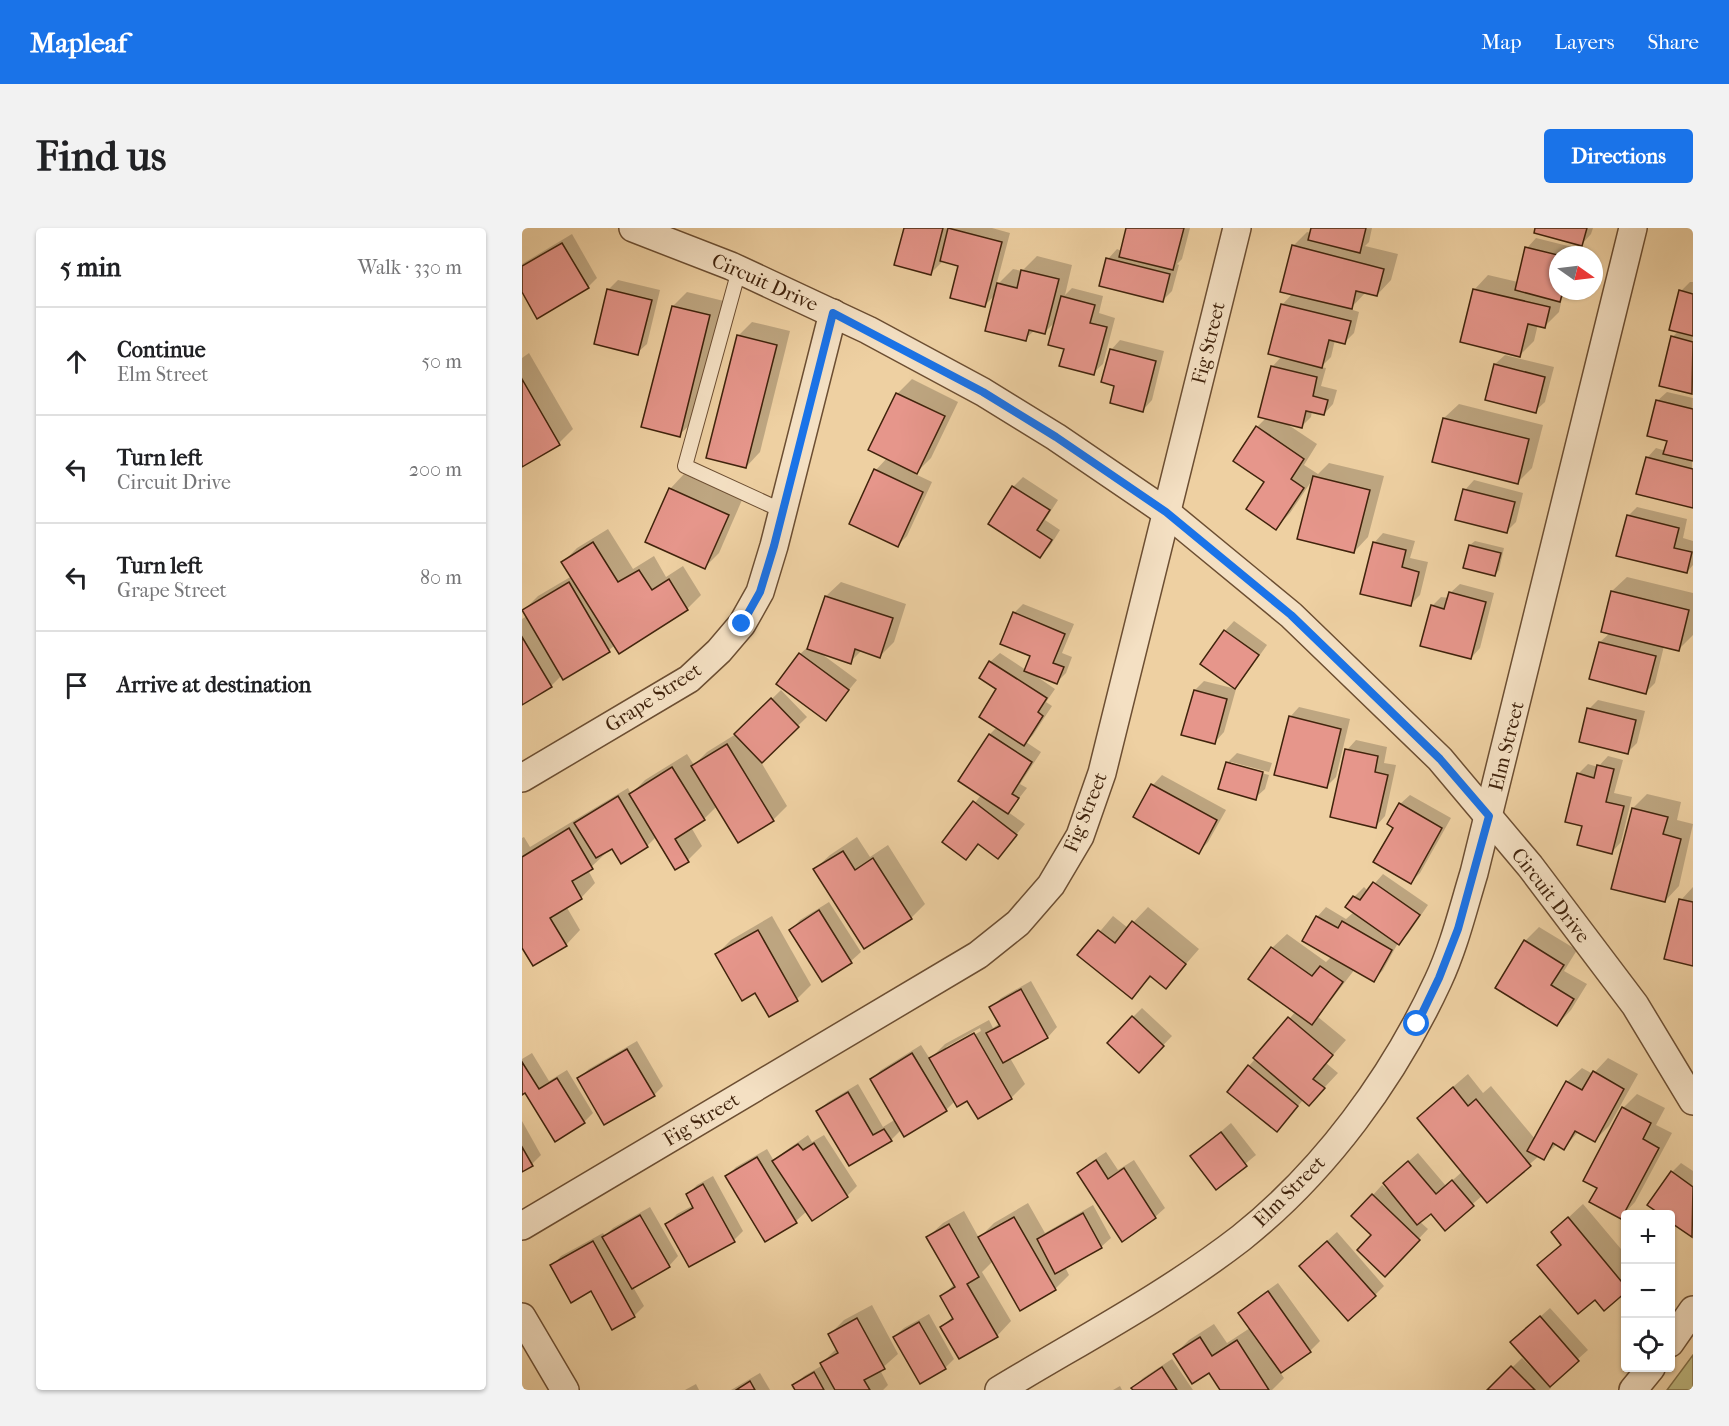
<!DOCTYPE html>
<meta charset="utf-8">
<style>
body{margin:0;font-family:"IM FELL French Canon",serif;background:#f2f2f2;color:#202124}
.controls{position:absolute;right:18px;bottom:18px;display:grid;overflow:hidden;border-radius:6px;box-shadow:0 2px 4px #0004}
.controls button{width:54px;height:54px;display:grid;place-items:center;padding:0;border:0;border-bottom:2px solid #e0e0e0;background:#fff;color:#202124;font:30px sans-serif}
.compass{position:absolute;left:1027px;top:18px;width:54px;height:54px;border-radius:50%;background:#fff;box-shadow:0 2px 4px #0004;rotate:104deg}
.stop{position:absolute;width:18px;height:18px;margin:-14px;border:4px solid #1a73e8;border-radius:50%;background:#fff}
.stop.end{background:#1a73e8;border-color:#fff;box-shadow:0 2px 6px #0008}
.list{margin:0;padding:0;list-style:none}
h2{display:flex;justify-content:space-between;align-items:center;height:78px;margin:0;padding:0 24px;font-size:26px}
h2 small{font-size:20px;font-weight:400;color:#757577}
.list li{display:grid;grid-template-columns:39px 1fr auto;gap:18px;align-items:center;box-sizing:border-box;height:108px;padding:0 24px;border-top:2px solid #e0e0e0}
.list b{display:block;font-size:22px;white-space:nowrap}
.list p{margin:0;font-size:20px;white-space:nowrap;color:#757577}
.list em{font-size:20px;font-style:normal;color:#757577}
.icon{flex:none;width:33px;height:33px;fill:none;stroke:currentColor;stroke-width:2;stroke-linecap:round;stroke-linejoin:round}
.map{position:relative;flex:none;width:1171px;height:1162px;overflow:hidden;border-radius:6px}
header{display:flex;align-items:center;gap:36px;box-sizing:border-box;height:84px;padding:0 30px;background:#1a73e8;color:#fff}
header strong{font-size:28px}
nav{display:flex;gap:33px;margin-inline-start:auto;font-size:21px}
.intro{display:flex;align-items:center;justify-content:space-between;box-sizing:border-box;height:144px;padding:0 36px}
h1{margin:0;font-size:42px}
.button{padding:15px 27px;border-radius:6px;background:#1a73e8;color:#fff;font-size:21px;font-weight:700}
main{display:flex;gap:36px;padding:0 36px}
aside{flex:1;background:#fff;border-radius:6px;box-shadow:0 2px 4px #0004}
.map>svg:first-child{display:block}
.green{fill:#bfb980;stroke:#806e46;stroke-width:1.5}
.shadow{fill:#0003;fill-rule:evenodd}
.building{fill:#e6968b;stroke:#40230c;stroke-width:1.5}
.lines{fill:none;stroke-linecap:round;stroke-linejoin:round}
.lane-casing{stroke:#6c4e32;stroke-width:16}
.street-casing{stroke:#6c4e32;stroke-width:30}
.lane{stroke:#f4e0c3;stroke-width:14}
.street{stroke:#f4e0c3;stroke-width:27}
.route{stroke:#1a73e8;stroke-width:8}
.labels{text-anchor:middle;stroke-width:4.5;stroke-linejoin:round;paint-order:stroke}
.street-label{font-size:20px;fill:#40230c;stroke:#f4e0c3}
</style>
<header>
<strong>Mapleaf</strong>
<nav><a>Map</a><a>Layers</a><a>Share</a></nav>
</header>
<div class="intro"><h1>Find us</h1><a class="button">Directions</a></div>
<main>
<aside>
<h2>5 min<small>Walk · 330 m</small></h2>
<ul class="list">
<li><svg class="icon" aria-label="ahead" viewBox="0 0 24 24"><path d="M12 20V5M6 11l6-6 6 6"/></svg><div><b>Continue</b><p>Elm Street</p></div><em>50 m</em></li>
<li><svg class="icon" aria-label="left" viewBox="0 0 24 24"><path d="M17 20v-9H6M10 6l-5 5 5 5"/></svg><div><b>Turn left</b><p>Circuit Drive</p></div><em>200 m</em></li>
<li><svg class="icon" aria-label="left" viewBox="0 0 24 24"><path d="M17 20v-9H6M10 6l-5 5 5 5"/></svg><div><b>Turn left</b><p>Grape Street</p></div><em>80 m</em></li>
<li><svg class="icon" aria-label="arrive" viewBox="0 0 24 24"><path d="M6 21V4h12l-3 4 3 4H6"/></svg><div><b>Arrive at destination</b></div></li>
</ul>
</aside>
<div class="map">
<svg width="1171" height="1162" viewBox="0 0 1171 1162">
<rect width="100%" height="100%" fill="#eed0a2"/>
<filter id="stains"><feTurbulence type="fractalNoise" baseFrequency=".00333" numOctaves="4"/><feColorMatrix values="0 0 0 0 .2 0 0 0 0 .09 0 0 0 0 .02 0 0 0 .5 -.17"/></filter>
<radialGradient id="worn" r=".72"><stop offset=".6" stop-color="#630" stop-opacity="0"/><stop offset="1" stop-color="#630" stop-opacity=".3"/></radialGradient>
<!-- green -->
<polygon class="green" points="1171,1127 1171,1162 1145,1162"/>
<!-- shadow -->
<g class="shadow">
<polygon points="383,0 470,0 488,5 474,58 491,41 500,43 515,28 550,37 543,67 550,60 581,68 577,85 593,90 581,136 571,145 544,120 534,93 523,104 513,102 503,111 474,66 462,78 438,37 421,33 409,45"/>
<polygon points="606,0 668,0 660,31 655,36 657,37 650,63 641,72 586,31 595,21 600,23"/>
<polygon points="791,0 850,0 847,14 843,18 876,26 869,52 855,67 844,64 828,81 837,84 832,105 822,115 813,112 809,129 799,139 804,140 799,158 815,162 811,176 802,186 790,183 789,189 779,199 765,196 795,216 782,237 796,246 807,235 862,248 846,309 832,324 791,251 768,285 754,300 735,199 744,190 750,139 760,128 760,77 771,65 771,18 785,4 790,5"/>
<polygon points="1014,0 1071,0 1069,6 1060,16"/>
<polygon points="50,6 75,50 66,59 0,61 0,36"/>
<polygon points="1014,10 1058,21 1056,27 1036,27 1036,63 1047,63 1040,70 1037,84 1023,98 1016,96 1012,113 998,127 952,62 966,47 996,54 1005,20"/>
<polygon points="96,52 138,62 125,116 115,125 73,115 87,61"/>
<polygon points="1168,54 1171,54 1171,163 1169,164 1150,109 1157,103 1159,63"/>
<polygon points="165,64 202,73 172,193 157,207 151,78"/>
<polygon points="230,94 268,103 238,224 224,239 216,108"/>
<polygon points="598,112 642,123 630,172 621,182 594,157 589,122"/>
<polygon points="7,125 51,201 37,215 0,237 0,130"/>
<polygon points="983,127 1032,139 1023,174 1013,183 964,170 973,136"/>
<polygon points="390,151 436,174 409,230 393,246 410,254 385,308 376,317 329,295 354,242 365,230 348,222 375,166"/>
<polygon points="1145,164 1171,170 1170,279 1125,230 1134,220 1144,223 1146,212 1135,173"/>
<polygon points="937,176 1021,197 1010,240 996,254 922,190"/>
<polygon points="162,246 220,272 197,325 183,339 148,261"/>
<polygon points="501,249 536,272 523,292 538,302 528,318 518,328 491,259"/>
<polygon points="952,252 1001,265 994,294 984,304 943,262"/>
<polygon points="1115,279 1165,291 1161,310 1171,313 1171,337 1165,344 1106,288"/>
<polygon points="86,301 111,341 132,328 144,349 161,338 179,367 165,381 93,417 87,422 42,450 40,447 29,458 0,476 0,391 5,388 2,382 16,368 50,348 41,334 55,320"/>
<polygon points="861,305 893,313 888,330 906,334 898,367 888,377 852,315"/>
<polygon points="953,313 982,320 977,342 973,347 948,317"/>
<polygon points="1105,349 1171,365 1171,407 1156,422 1142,418 1133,455 1124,464 1078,414 1088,405 1090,363"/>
<polygon points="319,354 384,376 372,414 358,428 340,422 328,434 297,424 335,452 303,491 278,426 288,417 304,368"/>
<polygon points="938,356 972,365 958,420 949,430 910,378 919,369 927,370 928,365"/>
<polygon points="501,376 552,396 540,425 550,429 544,445 534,455 515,447 514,448 533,461 524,474 530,478 511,507 504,514 519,524 498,556 505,560 486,584 503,596 476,629 458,615 444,630 423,614 459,567 468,506 475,499 476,461 468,434 478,425 504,442 510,427 492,385"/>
<polygon points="712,393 745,417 722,449 713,459 680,435 703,403"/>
<polygon points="682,453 714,461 702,504 693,514 673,462"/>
<polygon points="259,462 285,489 239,534 265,578 251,592 195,578 182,591 169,599 180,618 166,632 134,609 125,618 90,618 83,623 84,625 66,642 73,655 59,670 44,678 58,702 44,717 0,717 0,610 2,609 8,619 106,560 109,566 123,552 165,526 172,537 185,524 214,506"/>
<polygon points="1076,472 1123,483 1115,515 1106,524 1067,481"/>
<polygon points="777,479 828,491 814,549 805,558 768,489"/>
<polygon points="834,512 865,519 862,535 874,537 863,588 854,598 825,522"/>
<polygon points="715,525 750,535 747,544 709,534 709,537 747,547 743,561 733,570 705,535"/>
<polygon points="1086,528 1101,532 1092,565 1110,569 1099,614 1090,624 1062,597 1056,546 1066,536 1076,539"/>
<polygon points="640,547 704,582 686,614 677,624 613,588 631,557"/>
<polygon points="1125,566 1159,574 1155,592 1171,596 1157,658 1143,673 1111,580"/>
<polygon points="888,567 929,590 898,645 889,654 878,576"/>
<polygon points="335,609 348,629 366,617 403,676 389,690 293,641 308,627"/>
<polygon points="861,646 906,677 886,706 876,715 861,742 852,752 833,741 796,789 824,812 804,835 816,845 787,876 782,871 755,902 727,838 774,783 728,750 750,720 765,706 804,734 810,728 795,689 804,679 824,691 832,684 825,679 832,669 842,659 846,663"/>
<polygon points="1171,659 1171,736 1144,730 1159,672"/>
<polygon points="307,674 339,724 329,733 301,752 269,702 278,692"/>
<polygon points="626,679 677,721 644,759 630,748 610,769 558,727 591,688 606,700"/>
<polygon points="250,688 289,757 275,771 233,763 195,726 209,712"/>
<polygon points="1017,699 1055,722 1042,743 1065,756 1049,782 1035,797 1003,713"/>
<path d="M509,753l26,46 -9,10 -38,21 15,26 -14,14 -56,3 -9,9 -44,19 -11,11 -41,24 -32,-53 10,-9 30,-18 25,43 13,-8 -24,-40 9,-9 40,-25 9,14 15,-15 44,-24 4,8 7,-5 -9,-15 10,-10zM458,800l1,3 -35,20v-4z"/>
<polygon points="620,780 650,808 626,833 611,789"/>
<polygon points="115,813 141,858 132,867 57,850 67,841"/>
<polygon points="10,825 27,853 45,842 71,885 62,894 3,863 0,865 0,831"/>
<polygon points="1086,830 1116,846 1087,898 1073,912 1057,903 1042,920 1035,916 1021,930 1017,928 965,973 961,967 923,1000 909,983 897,993 906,1001 863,1046 851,1007 851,967 860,957 869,966 872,946 896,925 924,958 941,943 897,890 911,876 946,846 961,865 969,858 1013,911 1045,854 1060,840 1071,846"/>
<polygon points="1115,866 1143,880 1134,897 1150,905 1113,974 1099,989 1077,959 1101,880"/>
<polygon points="0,893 19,927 10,936 0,942"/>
<polygon points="709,895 734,927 694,960 670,928"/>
<polygon points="286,907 290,914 302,907 335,958 325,968 290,991 285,983 274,993 205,948 214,939 245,921 252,933 262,924"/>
<polygon points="584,924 596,942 612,932 643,980 633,989 557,945 566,936"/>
<polygon points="1159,935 1171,943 1170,1007 1148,992 1148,986 1141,986 1127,977 1150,944"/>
<polygon points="191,948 221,1003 212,1012 145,996 155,986 172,977 166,966 175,957"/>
<polygon points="506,975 523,1005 571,977 589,1010 579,1019 543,1039 547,1047 533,1061 471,1033 460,1044 489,1093 475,1108 420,1099 431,1088 420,1069 433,1055 406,1009 421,995 442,983 457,1010 472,995"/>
<polygon points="1061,976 1104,1027 1104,1063 1073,1070 1017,1037 1040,1016 1031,1004"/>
<polygon points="128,979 156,1028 147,1038 111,1059 122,1078 112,1088 30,1038 39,1028 81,1005 83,1008 91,1000"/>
<polygon points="815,1004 862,1058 853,1067 788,1028"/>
<polygon points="756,1055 798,1113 788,1123 758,1144 762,1150 750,1162 700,1162 688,1143 653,1126 667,1112 692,1096 705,1115 728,1100 718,1085 727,1076"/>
<polygon points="350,1077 376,1126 358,1142 366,1157 361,1162 275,1162 272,1158 282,1148 301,1137 300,1135 315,1120 308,1106 322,1092"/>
<polygon points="1028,1080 1066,1122 1027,1157 1029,1160 1027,1162 967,1162 1000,1130 1009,1139 1011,1137 1000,1105"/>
<polygon points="407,1086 432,1131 423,1140 372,1109 382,1100"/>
<polygon points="650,1131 671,1162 613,1162 611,1160 621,1150"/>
<polygon points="238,1145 248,1162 209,1162"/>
<polygon points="174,1156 177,1162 163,1162"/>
<polygon points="598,1158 600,1162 591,1162"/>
</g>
<!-- building -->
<g class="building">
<polygon points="382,0 421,0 409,47 372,37"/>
<polygon points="426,0 480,14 463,79 428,70 436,38 418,33"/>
<polygon points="604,0 662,0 651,42 597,29"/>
<polygon points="789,0 844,0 838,25 786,12"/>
<polygon points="1013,0 1065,0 1060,18 1012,5"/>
<polygon points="40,15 67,60 15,91 0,64 0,38"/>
<polygon points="770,17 862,41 855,68 834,63 830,81 758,64"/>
<polygon points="1003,19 1036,27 1036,63 1041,63 1038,74 993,62"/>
<polygon points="584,30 648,46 641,74 577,58"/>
<polygon points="499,42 537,51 523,106 507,102 504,113 463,103 475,55 495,60"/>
<polygon points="85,61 130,72 116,127 72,116"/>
<polygon points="951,61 1028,79 1023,100 1006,96 998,129 938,114"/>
<polygon points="1157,62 1171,66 1171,108 1147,102"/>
<polygon points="539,68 573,77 568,95 585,99 572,147 537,138 542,121 526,117"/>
<polygon points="759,76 829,93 823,116 807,112 800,140 746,126"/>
<polygon points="150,78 188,87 158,209 119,199"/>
<polygon points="215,107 255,117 224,240 184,230"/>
<polygon points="1149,108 1171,114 1170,166 1137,158"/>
<polygon points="588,121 634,133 621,184 588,175 592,158 579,154"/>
<polygon points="972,136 1023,149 1014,185 963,172"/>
<polygon points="749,138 795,149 791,168 806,172 802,187 784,183 780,200 736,189"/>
<polygon points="0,151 38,217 0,239"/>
<polygon points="374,165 423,188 395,246 346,222"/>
<polygon points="1134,172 1171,181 1171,233 1141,226 1145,213 1125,208"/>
<polygon points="921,190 1007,211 996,256 910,234"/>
<polygon points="734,198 782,231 769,251 782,260 754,302 724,281 742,254 711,233"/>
<polygon points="1124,229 1171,241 1171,280 1114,266"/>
<polygon points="352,241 401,264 376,319 327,296"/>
<polygon points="791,248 848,262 832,325 775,311"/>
<polygon points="490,258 528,282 515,302 530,312 518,330 466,296"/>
<polygon points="147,260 207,287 183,341 123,314"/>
<polygon points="941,261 993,274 985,305 933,292"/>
<polygon points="1105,287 1157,300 1152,320 1170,324 1165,345 1094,328"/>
<polygon points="71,314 96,354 117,342 130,362 147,351 166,382 97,426 39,334"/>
<polygon points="851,314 884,322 880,339 897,344 889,378 838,366"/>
<polygon points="947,317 979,325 973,348 941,340"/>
<polygon points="47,354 88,424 41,452 0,382"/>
<polygon points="1089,363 1167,382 1157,423 1079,404"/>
<polygon points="927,364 964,374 949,431 898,418 909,377 922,381"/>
<polygon points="303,368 371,390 358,430 333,421 329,436 285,421"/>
<polygon points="491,384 543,406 531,435 542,439 535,456 502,443 508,428 478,416"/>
<polygon points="702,402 737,427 713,461 678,436"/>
<polygon points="0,409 30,459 0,477"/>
<polygon points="1077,414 1134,428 1124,466 1067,451"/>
<polygon points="277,425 327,462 304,493 254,456"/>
<polygon points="467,433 525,470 516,484 521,488 502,518 457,489 474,461 457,450"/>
<polygon points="672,462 705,471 693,516 659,507"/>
<polygon points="249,470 277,499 240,535 212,506"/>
<polygon points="1065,480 1114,492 1106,526 1057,514"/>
<polygon points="767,488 819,501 805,560 752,547"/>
<polygon points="467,506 510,534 490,566 497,570 486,586 436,553"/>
<polygon points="205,516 252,593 216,615 169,538"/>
<polygon points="823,521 856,528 853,544 866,547 854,600 808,589"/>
<polygon points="704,534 741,544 734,572 696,561"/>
<polygon points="1075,537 1092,541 1084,574 1102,578 1090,626 1055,617 1060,598 1043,594 1055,545 1072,550"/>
<polygon points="150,539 183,592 153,611 167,634 153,642 107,566"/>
<polygon points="629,556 695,592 677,626 611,589"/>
<polygon points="96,568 126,619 99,636 90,621 74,630 52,595"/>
<polygon points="451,573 495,607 476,631 456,616 444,632 420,614"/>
<polygon points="877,575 920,600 889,656 851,634 871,600 865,596"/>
<polygon points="1110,580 1146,589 1141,606 1159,611 1143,674 1089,661"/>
<polygon points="47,600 71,641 50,653 60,671 28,690 45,718 11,738 0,720 0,629"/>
<polygon points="321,623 333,642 351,630 390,691 342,721 291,641"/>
<polygon points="851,654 898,687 877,717 823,679 831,668 838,672"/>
<polygon points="1157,671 1171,674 1171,738 1142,731"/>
<polygon points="297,682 330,735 300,754 267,702"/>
<polygon points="794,688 816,700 820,693 870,722 852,754 780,713"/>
<polygon points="610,693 664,736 644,761 628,748 610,771 555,727 576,702 593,715"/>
<polygon points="236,702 276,773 247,789 233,765 220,773 193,726"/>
<polygon points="1002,712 1042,737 1029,757 1052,771 1035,798 973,760"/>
<polygon points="749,719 790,748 798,738 821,754 790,797 726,751"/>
<polygon points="499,761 526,810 481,835 464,805 478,798 467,779"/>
<polygon points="610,788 642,818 617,845 585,815"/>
<polygon points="766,789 811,827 791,851 803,860 787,878 731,830"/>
<polygon points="452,805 490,871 456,891 445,873 435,879 407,830"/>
<polygon points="105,821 133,868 82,897 55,850"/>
<polygon points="390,825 425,883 382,909 348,851"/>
<polygon points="0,834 17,861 35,850 63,895 33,914 3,865 0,867"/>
<polygon points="726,837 776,878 755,904 705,864"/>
<polygon points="1071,843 1102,861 1073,914 1053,903 1042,922 1031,915 1022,932 1005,923 1044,853 1060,862"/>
<polygon points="931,859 946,878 954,871 1009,938 965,975 895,890"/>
<polygon points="326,864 351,907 362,901 370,913 327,938 294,883"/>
<polygon points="1100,879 1129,895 1121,911 1137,920 1099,991 1067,974 1075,960 1061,953"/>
<polygon points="699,904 725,938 694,962 668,928"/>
<polygon points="292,915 326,969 290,993 250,933 276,916 281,922"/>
<polygon points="0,919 11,938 0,944"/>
<polygon points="235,929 275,995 243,1014 203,948"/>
<polygon points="574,932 586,951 602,940 634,990 600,1014 555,945"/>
<polygon points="886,933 914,966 930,952 952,978 923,1003 909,986 895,997 861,955"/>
<polygon points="1149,943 1171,959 1170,1009 1148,994 1148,986 1138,986 1125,977"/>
<polygon points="181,956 213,1014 167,1039 143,996 171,980 164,966"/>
<polygon points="850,966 898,1012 863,1049 835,1022 849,1007 829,988"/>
<polygon points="561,985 580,1020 533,1046 515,1011"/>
<polygon points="118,987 148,1039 110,1061 80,1009"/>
<polygon points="492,989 534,1062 498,1083 456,1009"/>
<polygon points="1046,989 1104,1059 1104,1064 1082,1083 1073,1072 1056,1086 1015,1037 1039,1017 1029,1004"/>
<polygon points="427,996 457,1049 445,1056 476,1109 437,1131 418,1099 431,1091 418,1068 433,1059 404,1009"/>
<polygon points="71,1013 113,1089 90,1102 69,1063 49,1075 28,1037"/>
<polygon points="805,1013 854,1068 826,1093 777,1038"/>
<polygon points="746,1063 789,1124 759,1145 716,1085"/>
<polygon points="1018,1088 1057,1133 1028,1159 988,1114"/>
<polygon points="335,1090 363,1141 342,1152 348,1162 313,1162 298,1135 316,1125 306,1106"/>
<polygon points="397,1094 424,1141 398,1156 371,1109"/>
<polygon points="678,1109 690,1128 715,1112 747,1162 698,1162 687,1145 670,1156 651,1126"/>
<polygon points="989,1138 1013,1162 965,1162"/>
<polygon points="640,1139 655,1162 611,1162 609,1160"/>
<polygon points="292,1144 302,1162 273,1162 270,1157"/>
<polygon points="228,1153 233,1162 214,1162"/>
</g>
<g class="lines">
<defs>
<polyline id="lane" points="217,42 163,238 261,283"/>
<g id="street">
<polyline points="111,0 209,38 346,102 461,164 534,209 644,284 769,387 918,531 1008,638 1113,777 1171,873"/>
<polyline points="0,550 167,451 197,423 220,396 238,364 252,318 311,85"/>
<polyline points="0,998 456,727 496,695 529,657 558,608 580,545 715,0"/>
<polyline points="0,1089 43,1162"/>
<polyline points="1148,1115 1171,1082"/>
<path d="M477,1162c81,-49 167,-94 242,-152 84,-67 152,-160 197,-257 16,-34 25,-72 36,-108l159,-645"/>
<polyline points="1111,1162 1129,1140"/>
</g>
</defs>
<!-- lane casing -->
<use href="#lane" class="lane-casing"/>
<!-- street casing -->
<use href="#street" class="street-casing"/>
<!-- lane -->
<use href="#lane" class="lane"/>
<!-- street -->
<use href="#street" class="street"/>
</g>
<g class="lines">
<!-- route -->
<polyline class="route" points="220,396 238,364 252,318 311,85 461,164 534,209 644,284 769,387 918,531 967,588 936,701 917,750 895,796"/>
</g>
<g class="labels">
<!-- street labels -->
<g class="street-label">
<text transform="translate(243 54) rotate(24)" y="7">Circuit Drive</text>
<text transform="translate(686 115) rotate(-76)" y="7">Fig Street</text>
<text transform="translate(131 469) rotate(-33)" y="7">Grape Street</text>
<text transform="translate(984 518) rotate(-76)" y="7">Elm Street</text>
<text transform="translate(563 584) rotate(-68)" y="7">Fig Street</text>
<text transform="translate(1029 667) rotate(52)" y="7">Circuit Drive</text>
<text transform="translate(179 891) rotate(-31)" y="7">Fig Street</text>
<text transform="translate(767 963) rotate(-45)" y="7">Elm Street</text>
</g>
</g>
<rect width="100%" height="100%" filter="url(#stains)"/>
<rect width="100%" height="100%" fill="url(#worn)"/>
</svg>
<div class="controls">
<button>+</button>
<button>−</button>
<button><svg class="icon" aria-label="locate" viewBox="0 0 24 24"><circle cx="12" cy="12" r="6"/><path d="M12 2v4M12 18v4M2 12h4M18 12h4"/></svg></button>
</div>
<svg class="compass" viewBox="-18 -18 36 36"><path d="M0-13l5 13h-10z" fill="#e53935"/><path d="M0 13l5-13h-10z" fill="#757577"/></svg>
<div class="stop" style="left:895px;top:796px"></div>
<div class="stop end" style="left:220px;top:396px"></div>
</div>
</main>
